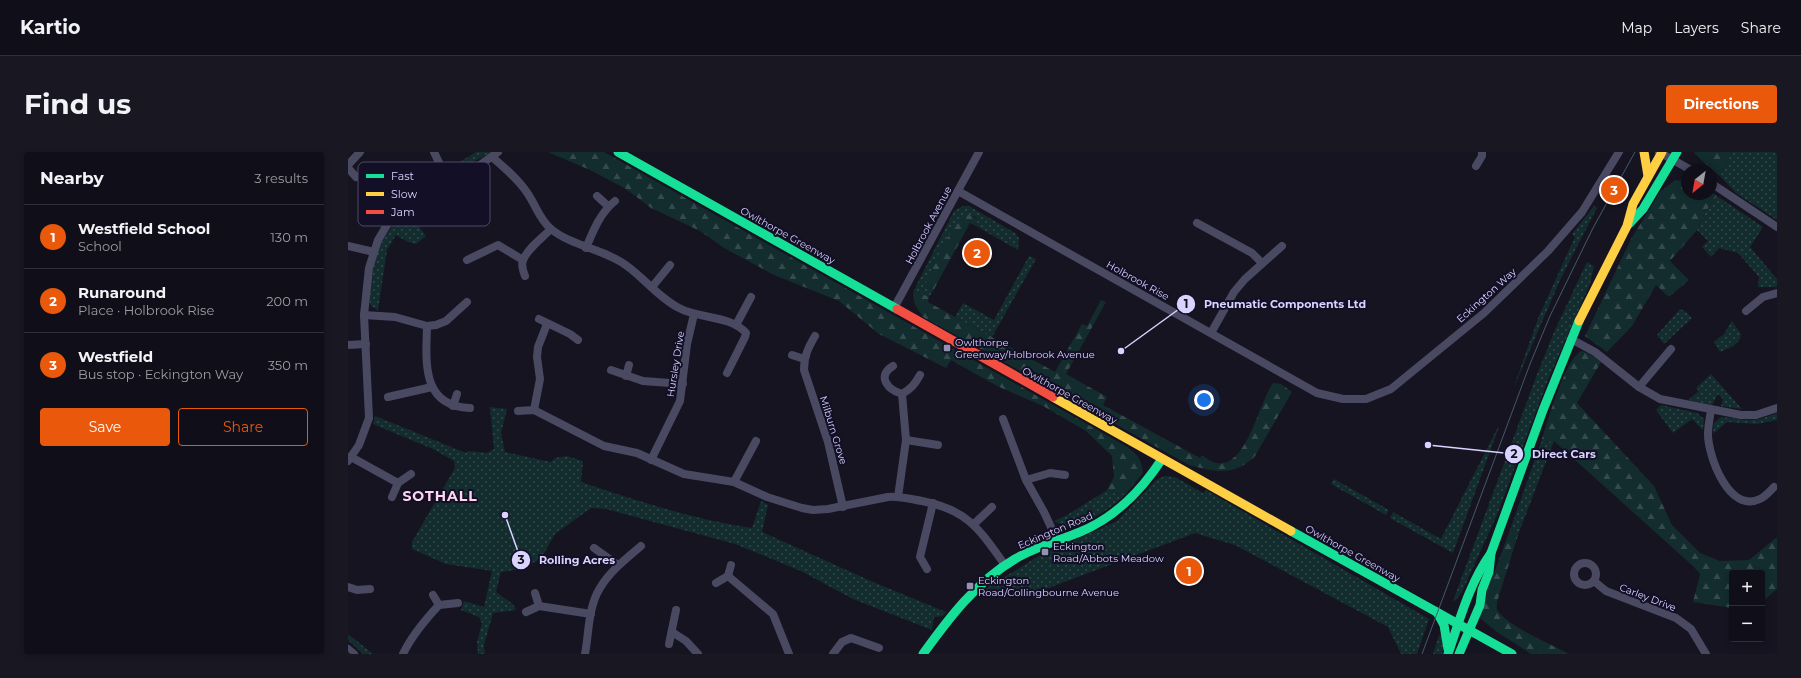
<!DOCTYPE html>
<meta charset="utf-8">
<style>
body{margin:0;font-family:Montserrat,sans-serif;background:#191822;color:#f1f3f6}
.controls{position:absolute;right:12px;bottom:12px;display:grid;overflow:hidden;border-radius:4px;box-shadow:0 2px 6px #0003}
.controls button{width:36px;height:36px;display:grid;place-items:center;padding:0;border:0;border-bottom:1px solid #302f38;background:#100f19;color:#f1f3f6;font:20px sans-serif}
.compass{position:absolute;left:1333px;top:12px;width:36px;height:36px;border-radius:50%;background:#100f19;box-shadow:0 2px 6px #0003;rotate:211deg}
.you{position:absolute;left:856px;top:248px;width:14px;height:14px;margin:-10px;border:3px solid #fff;border-radius:50%;background:#1a73e8;box-shadow:0 0 0 6px #1a73e833}
.badge{display:grid;place-items:center;width:26px;height:26px;border-radius:50%;background:#ea580c;color:#fff;font-size:13px;font-weight:700}
.pin{position:absolute;translate:-50% -50%;border:2px solid #fff;box-shadow:0 1px 4px #0006}
.list{margin:0;padding:0;list-style:none}
h2{display:flex;justify-content:space-between;align-items:center;height:52px;margin:0;padding:0 16px;font-size:17px}
h2 small{font-size:13px;font-weight:400;color:#9c9ca2}
.list li{display:grid;grid-template-columns:26px 1fr auto;gap:12px;align-items:center;box-sizing:border-box;height:64px;padding:0 16px;border-top:1px solid #302f38}
.list b{display:block;font-size:15px;white-space:nowrap}
.list p{margin:0;font-size:13px;white-space:nowrap;color:#9c9ca2}
.list em{font-size:13px;font-style:normal;color:#9c9ca2}
.actions{display:flex;gap:8px;padding:12px 16px}
.actions a{flex:1;padding:9px 0;border:1px solid #ea580c;border-radius:4px;text-align:center;font-size:14px;color:#ea580c}
.actions .main{background:#ea580c;color:#fff}
.map{position:relative;flex:none;width:1429px;height:502px;overflow:hidden;border-radius:4px}
header{display:flex;align-items:center;gap:24px;box-sizing:border-box;height:56px;padding:0 20px;background:#100f19;border-bottom:1px solid #302f38}
header strong{font-size:19px}
nav{display:flex;gap:22px;margin-inline-start:auto;font-size:14px}
.intro{display:flex;align-items:center;justify-content:space-between;box-sizing:border-box;height:96px;padding:0 24px}
h1{margin:0;font-size:28px}
.button{padding:10px 18px;border-radius:4px;background:#ea580c;color:#fff;font-size:14px;font-weight:700}
main{display:flex;gap:24px;padding:0 24px}
aside{flex:1;background:#100f19;border-radius:4px;box-shadow:0 2px 6px #0003}
.map>svg:first-child{display:block}
.grass{fill:url(#grass-dots)}
.forest{fill:url(#forest-firs)}
.lines{fill:none;stroke-linecap:round;stroke-linejoin:round}
.street{stroke:#4a4962;stroke-width:8}
.fast{stroke:#16e098;stroke-width:9}
.slow{stroke:#ffcf43;stroke-width:9}
.jam{stroke:#f24e42;stroke-width:9}
.tram{stroke:#43596b;stroke-width:1}
.poi-dot{fill:#9591b1;stroke:#130f26;stroke-width:1.5}
.labels{text-anchor:middle;stroke-width:4;stroke-linejoin:round;paint-order:stroke}
.street-label{font-size:10px;fill:#d9d4ff;stroke:#130f26}
.poi-label{font-size:10px;fill:#d9d4ff;stroke:#130f26;text-anchor:start}
.district-label{font-size:14px;font-weight:bold;letter-spacing:1px;fill:#ffd6f0;stroke:#130f26}
.key{fill:#130f26;stroke:#4e4a67;stroke-width:1}
.key-label{font-size:11px;fill:#d9d4ff}
.leader{fill:none;stroke:#d9d4ff;stroke-width:1.5}
.callout-dot{fill:#d9d4ff;stroke:#130f26;stroke-width:1.5}
.mark-label{font-size:12px;text-anchor:middle;font-weight:bold;fill:#111}
.callout-label{font-size:11px;text-anchor:middle;font-weight:bold;fill:#d9d4ff;stroke:#130f26;stroke-width:4;stroke-linejoin:round;paint-order:stroke}
</style>
<header>
<strong>Kartio</strong>
<nav><a>Map</a><a>Layers</a><a>Share</a></nav>
</header>
<div class="intro"><h1>Find us</h1><a class="button">Directions</a></div>
<main>
<aside>
<h2>Nearby<small>3 results</small></h2>
<ul class="list">
<li><span class="badge">1</span><div><b>Westfield School</b><p>School</p></div><em>130 m</em></li>
<li><span class="badge">2</span><div><b>Runaround</b><p>Place · Holbrook Rise</p></div><em>200 m</em></li>
<li><span class="badge">3</span><div><b>Westfield</b><p>Bus stop · Eckington Way</p></div><em>350 m</em></li>
</ul>
<div class="actions"><a class="main">Save</a><a>Share</a></div>
</aside>
<div class="map">
<svg width="1429" height="502" viewBox="0 0 1429 502">
<defs>
<pattern id="grass-dots" width="8" height="8" patternUnits="userSpaceOnUse"><rect width="8" height="8" fill="#132c2d"/><path d="M2 2h.1M6 6h.1" fill="none" stroke="#354a4c" stroke-width="1.8" stroke-linecap="round"/></pattern>
<pattern id="forest-firs" width="22" height="20" patternUnits="userSpaceOnUse"><rect width="22" height="20" fill="#132c2d"/><path d="M5 1l3.5 6h-7zM16 11l3.5 6h-7z" fill="#354a4c"/></pattern>
</defs>
<rect width="100%" height="100%" fill="#161421"/>
<!-- grass -->
<g class="grass">
<polygon points="128,0 144,0 114,16 105,19 102,16"/>
<polygon points="1384,0 1429,0 1429,68 1388,41 1372,24"/>
<polygon points="1369,44 1415,75 1402,95 1429,127 1429,135 1410,135 1411,125 1390,101 1371,96 1363,105 1354,95 1360,89 1349,78 1357,60"/>
<polygon points="615,54 621,54 667,81 671,86 670,98 628,74 630,67 626,64 606,78 599,86 577,133 585,139 581,145 566,138 606,59"/>
<polygon points="1246,54 1249,56 1213,126 1165,237 1191,164 1227,85 1224,82"/>
<path d="M56,61l2,1 3,-1 17,23 -10,8 -8,-2 -12,-7 -9,15 -9,60 -6,-3c-9,-10 4,-52 9,-64 6,-11 14,-21 23,-30z"/>
<polygon points="681,104 688,107 644,185 607,165 615,151 646,168"/>
<polygon points="1239,110 1246,114 1242,132 1200,228 1149,363 1114,440 1108,448 1105,449 1188,225 1206,180"/>
<polygon points="1332,157 1338,160 1344,166 1316,192 1309,183"/>
<path d="M1384,169l9,13c-1,11 -12,14 -21,18l-6,-10 10,-8z"/>
<polygon points="1363,222 1394,257 1373,254 1375,247 1370,242 1364,253 1340,248 1351,239 1348,236"/>
<polygon points="1313,253 1349,261 1356,267 1355,278 1344,267 1325,281 1308,258"/>
<path d="M142,255l17,2 -6,24 4,19 46,10 4,-4 12,-2 16,5 -2,21c57,19 111,37 171,46l9,-27 7,4 -6,27 111,50 73,30 -3,4 -9,1 -2,13 -79,-31 -52,-28 -66,-27 -129,-35 -15,-1 -36,26 -12,21 -6,6 -21,9 -15,2 -5,20 17,12 3,6 -23,3 -9,32 1,9h-7l-1,-12 5,-19 -3,-6 -18,-7 3,-9 20,6 8,-36 -46,-7 -34,-15v-7l43,-74 -1,-7 -19,-11 -62,-26 2,-8 91,37 2,-2 19,2 7,-4z"/>
<polygon points="1429,261 1429,268 1409,272 1379,270 1365,282 1366,271 1373,265 1400,268 1412,267"/>
<polygon points="1150,275 1151,275 1105,401 1042,366 1045,360 1093,387"/>
<polygon points="1206,289 1170,383 1162,378 1193,290"/>
<polygon points="817,324 827,325 855,341 858,338 1081,467 1069,502 1053,502 1040,475 887,393 847,381 679,444 676,437 644,440 634,439 689,405 769,369 808,328"/>
<polygon points="986,327 1041,358 1038,363 983,332"/>
<path d="M758,339l19,4c-17,16 -35,26 -58,33l-13,-7 13,-6z"/>
<polygon points="0,482 25,502 15,502 0,488"/>
<polygon points="1095,482 1095,499 1094,502 1085,502 1091,483"/>
</g>
<!-- forest -->
<g class="forest">
<path d="M200,0h56l513,289c14,8 25,14 26,32l-18,22 -19,-4 8,-14 -2,-21 -26,-25 -43,-25 -46,-20 -46,-26 -5,8 -67,-34 -40,-33 -65,-26 -50,-27 -24,-17 -49,-23 -25,-19 -36,-19z"/>
<polygon points="1346,0 1384,0 1372,24 1354,9"/>
<polygon points="1327,28 1339,29 1339,42 1363,42 1363,40 1369,44 1357,60 1349,78 1322,109 1341,128 1321,145 1308,133 1284,174 1259,200 1237,184 1283,87 1312,40"/>
<path d="M619,62l11,5 -2,7 -6,-3 -37,68 -8,-6c8,-19 25,-60 42,-71z"/>
<path d="M566,138l15,7 -1,5 127,70 27,-48 5,2 14,-26 5,2 -40,72 41,23 -4,8 97,53 2,-3c4,3 9,7 14,8 31,6 43,-61 57,-80l8,1 11,8 -37,64c-21,21 -40,16 -66,9l-266,-148c-6,-10 -12,-15 -9,-27z"/>
<path d="M1233,199l7,2 13,9 -24,41 77,83 18,39 28,28 20,8 29,-1 28,-23v52l-15,13v-29h-30v35l-39,-6 7,-28 -6,-7 -140,-126 -13,1c7,-21 23,-81 40,-91z"/>
<path d="M1162,378l8,5 -21,67c0,3 -1,6 1,9 11,16 53,33 71,43h-38l-34,-22 -17,-14v-8z"/>
</g>
<g class="lines">
<!-- street -->
<g class="street">
<polyline points="86,0 99,28"/>
<polyline points="1311,0 1343,18"/>
<path d="M144,5c13,11 27,23 36,37 8,12 12,26 23,35 22,18 54,20 76,37 18,13 32,32 52,42 20,11 51,7 67,25l-1,4 -18,36"/>
<polyline points="0,13 12,0"/>
<polyline points="1128,14 1134,4 1134,0"/>
<polyline points="0,16 8,25"/>
<polyline points="1363,31 1429,75"/>
<polyline points="610,39 969,241 995,247 1018,247 1043,237 1136,161 1200,99 1234,60 1271,0"/>
<polyline points="249,44 260,54"/>
<polyline points="849,71 904,101 914,111"/>
<polyline points="0,94 26,100"/>
<path d="M238,96c7,-17 14,-35 29,-47"/>
<polyline points="119,108 150,93 175,108"/>
<path d="M177,124c-2,-5 -4,-11 -2,-16 5,-12 19,-22 28,-31"/>
<polyline points="304,135 322,113"/>
<polyline points="546,156 631,0"/>
<polyline points="1398,159 1415,145 1429,141"/>
<polyline points="16,163 47,165 79,174 88,173 98,169 119,150"/>
<polyline points="191,167 222,182 230,188"/>
<polyline points="388,173 403,145"/>
<path d="M79,174c-1,36 -6,80 43,82"/>
<polyline points="863,181 886,140 897,127 934,94"/>
<path d="M467,184c-7,12 -11,20 -11,34l24,72 15,65"/>
<polyline points="1223,187 1247,200 1291,235 1312,247 1393,263 1408,263 1429,256"/>
<polyline points="0,193 18,192"/>
<polyline points="444,203 456,207"/>
<path d="M545,214c-17,10 -5,24 9,28 9,-5 13,-10 18,-19"/>
<polyline points="263,218 295,229 335,232"/>
<polyline points="278,224 281,213"/>
<polyline points="1291,235 1323,197"/>
<polyline points="40,245 84,235"/>
<polyline points="105,254 109,242"/>
<polyline points="186,258 192,227 189,205 190,195 199,172"/>
<path d="M1363,258c-1,7 -3,16 -3,24 0,22 21,80 52,65 6,-3 10,-8 14,-12"/>
<path d="M170,259l16,-1 70,36 33,7 47,21 50,8 33,15 35,11 11,2 15,-1 60,-12c11,-1 22,2 34,4 46,9 57,28 83,64"/>
<polyline points="655,267 678,328 696,360 709,388"/>
<polyline points="558,288 590,293"/>
<polyline points="3,305 50,331"/>
<polyline points="303,308 332,249 339,192 346,162"/>
<polyline points="0,309 11,293 21,266 16,163 21,116 30,88 42,68 67,44 132,13 150,0"/>
<polyline points="678,328 702,321 717,323"/>
<polyline points="386,330 408,289"/>
<polyline points="44,345 50,331 63,322"/>
<polyline points="550,345 558,288 554,242"/>
<polyline points="626,372 644,355"/>
<polyline points="246,396 270,413"/>
<circle cx="1237" cy="422" r="11"/>
<polyline points="579,417 572,405 585,351"/>
<polyline points="380,424 383,413"/>
<polyline points="1246,429 1258,439 1328,466 1343,477 1358,502"/>
<polyline points="368,431 380,424 425,462 441,502"/>
<polyline points="0,435 9,438 22,437"/>
<polyline points="187,441 191,454"/>
<polyline points="85,443 91,453 110,451"/>
<polyline points="178,460 191,454 243,462"/>
<polyline points="324,480 338,489 350,502"/>
<polyline points="321,492 328,458"/>
<polyline points="0,497 6,502"/>
<path d="M55,502c9,-19 22,-34 36,-49"/>
<path d="M237,502c4,-21 3,-47 15,-66 10,-17 27,-30 41,-42"/>
<polyline points="485,502 494,490 503,486 531,496"/>
</g>
<!-- fast -->
<g class="fast">
<polyline points="270,0 549,157"/>
<polyline points="1281,72 1295,57 1329,0"/>
<polyline points="943,379 1164,502"/>
<polyline points="1089,460 1096,473 1100,497"/>
<path d="M575,502c26,-36 53,-72 92,-95 20,-12 43,-18 65,-27 36,-15 61,-41 82,-73"/>
<path d="M1100,502c12,-35 21,-70 43,-101"/>
<polyline points="1111,502 1132,453 1134,438 1141,420 1143,401 1195,258 1231,169"/>
</g>
<!-- slow -->
<g class="slow">
<polyline points="1296,0 1300,24"/>
<polyline points="1231,169 1279,74 1285,52 1314,0"/>
<polyline points="705,245 943,379"/>
</g>
<!-- jam -->
<polyline class="jam" points="549,157 705,245"/>
<!-- tram -->
<polyline class="tram" points="1074,502 1182,212 1202,164 1245,76 1287,0"/>
</g>
<!-- markers -->
<g class="poi-dot">
<rect x="595" y="192" width="8" height="8" rx="2"/>
<rect x="693" y="396" width="8" height="8" rx="2"/>
<rect x="618" y="430" width="8" height="8" rx="2"/>
</g>
<g class="labels">
<!-- street labels -->
<g class="street-label">
<text transform="translate(580 73) rotate(-62)" y="4">Holbrook Avenue</text>
<text transform="translate(440 83) rotate(29)" y="4">Owlthorpe Greenway</text>
<text transform="translate(790 128) rotate(29)" y="4">Holbrook Rise</text>
<text transform="translate(1138 143) rotate(-42)" y="4">Eckington Way</text>
<text transform="translate(327 212) rotate(-81)" y="4">Hursley Drive</text>
<text transform="translate(722 243) rotate(29)" y="4">Owlthorpe Greenway</text>
<text transform="translate(486 278) rotate(73)" y="4">Milburn Grove</text>
<text transform="translate(707 378) rotate(-23)" y="4">Eckington Road</text>
<text transform="translate(1005 401) rotate(29)" y="4">Owlthorpe Greenway</text>
<text transform="translate(1300 445) rotate(21)" y="4">Carley Drive</text>
</g>
<!-- poi labels -->
<g class="poi-label">
<text x="607" y="194">Owlthorpe<tspan x="607" dy="12">Greenway/Holbrook Avenue</tspan></text>
<text x="705" y="398">Eckington<tspan x="705" dy="12">Road/Abbots Meadow</tspan></text>
<text x="630" y="432">Eckington<tspan x="630" dy="12">Road/Collingbourne Avenue</tspan></text>
</g>
<!-- district labels -->
<g class="district-label">
<text x="92" y="349">SOTHALL</text>
</g>
</g>
<!-- legend -->
<rect x="10" y="10" width="132" height="64" rx="6" class="key"/>
<rect x="18" y="22" width="18" height="4" fill="#16e098"/>
<rect x="18" y="40" width="18" height="4" fill="#ffcf43"/>
<rect x="18" y="58" width="18" height="4" fill="#f24e42"/>
<g class="key-label">
<text x="43" y="28">Fast</text>
<text x="43" y="46">Slow</text>
<text x="43" y="64">Jam</text>
</g>
<!-- callouts -->
<path class="leader" d="M773 199L838 152M1080 293L1166 302M157 363L173 408"/>
<g class="callout-dot">
<circle cx="773" cy="199" r="4"/>
<circle cx="1080" cy="293" r="4"/>
<circle cx="157" cy="363" r="4"/>
<circle cx="838" cy="152" r="10"/>
<circle cx="1166" cy="302" r="10"/>
<circle cx="173" cy="408" r="10"/>
</g>
<g class="mark-label">
<text x="838" y="156">1</text>
<text x="1166" y="306">2</text>
<text x="173" y="412">3</text>
</g>
<g class="callout-label">
<text x="937" y="156">Pneumatic Components Ltd</text>
<text x="1216" y="306">Direct Cars</text>
<text x="229" y="412">Rolling Acres</text>
</g>
</svg>
<div class="controls">
<button>+</button>
<button>−</button>
</div>
<svg class="compass" viewBox="-18 -18 36 36"><path d="M0-13l5 13h-10z" fill="#e53935"/><path d="M0 13l5-13h-10z" fill="#9c9ca2"/></svg>
<div class="you"></div>
<div class="pin badge" style="left:841px;top:419px">1</div>
<div class="pin badge" style="left:629px;top:101px">2</div>
<div class="pin badge" style="left:1266px;top:38px">3</div>
</div>
</main>
